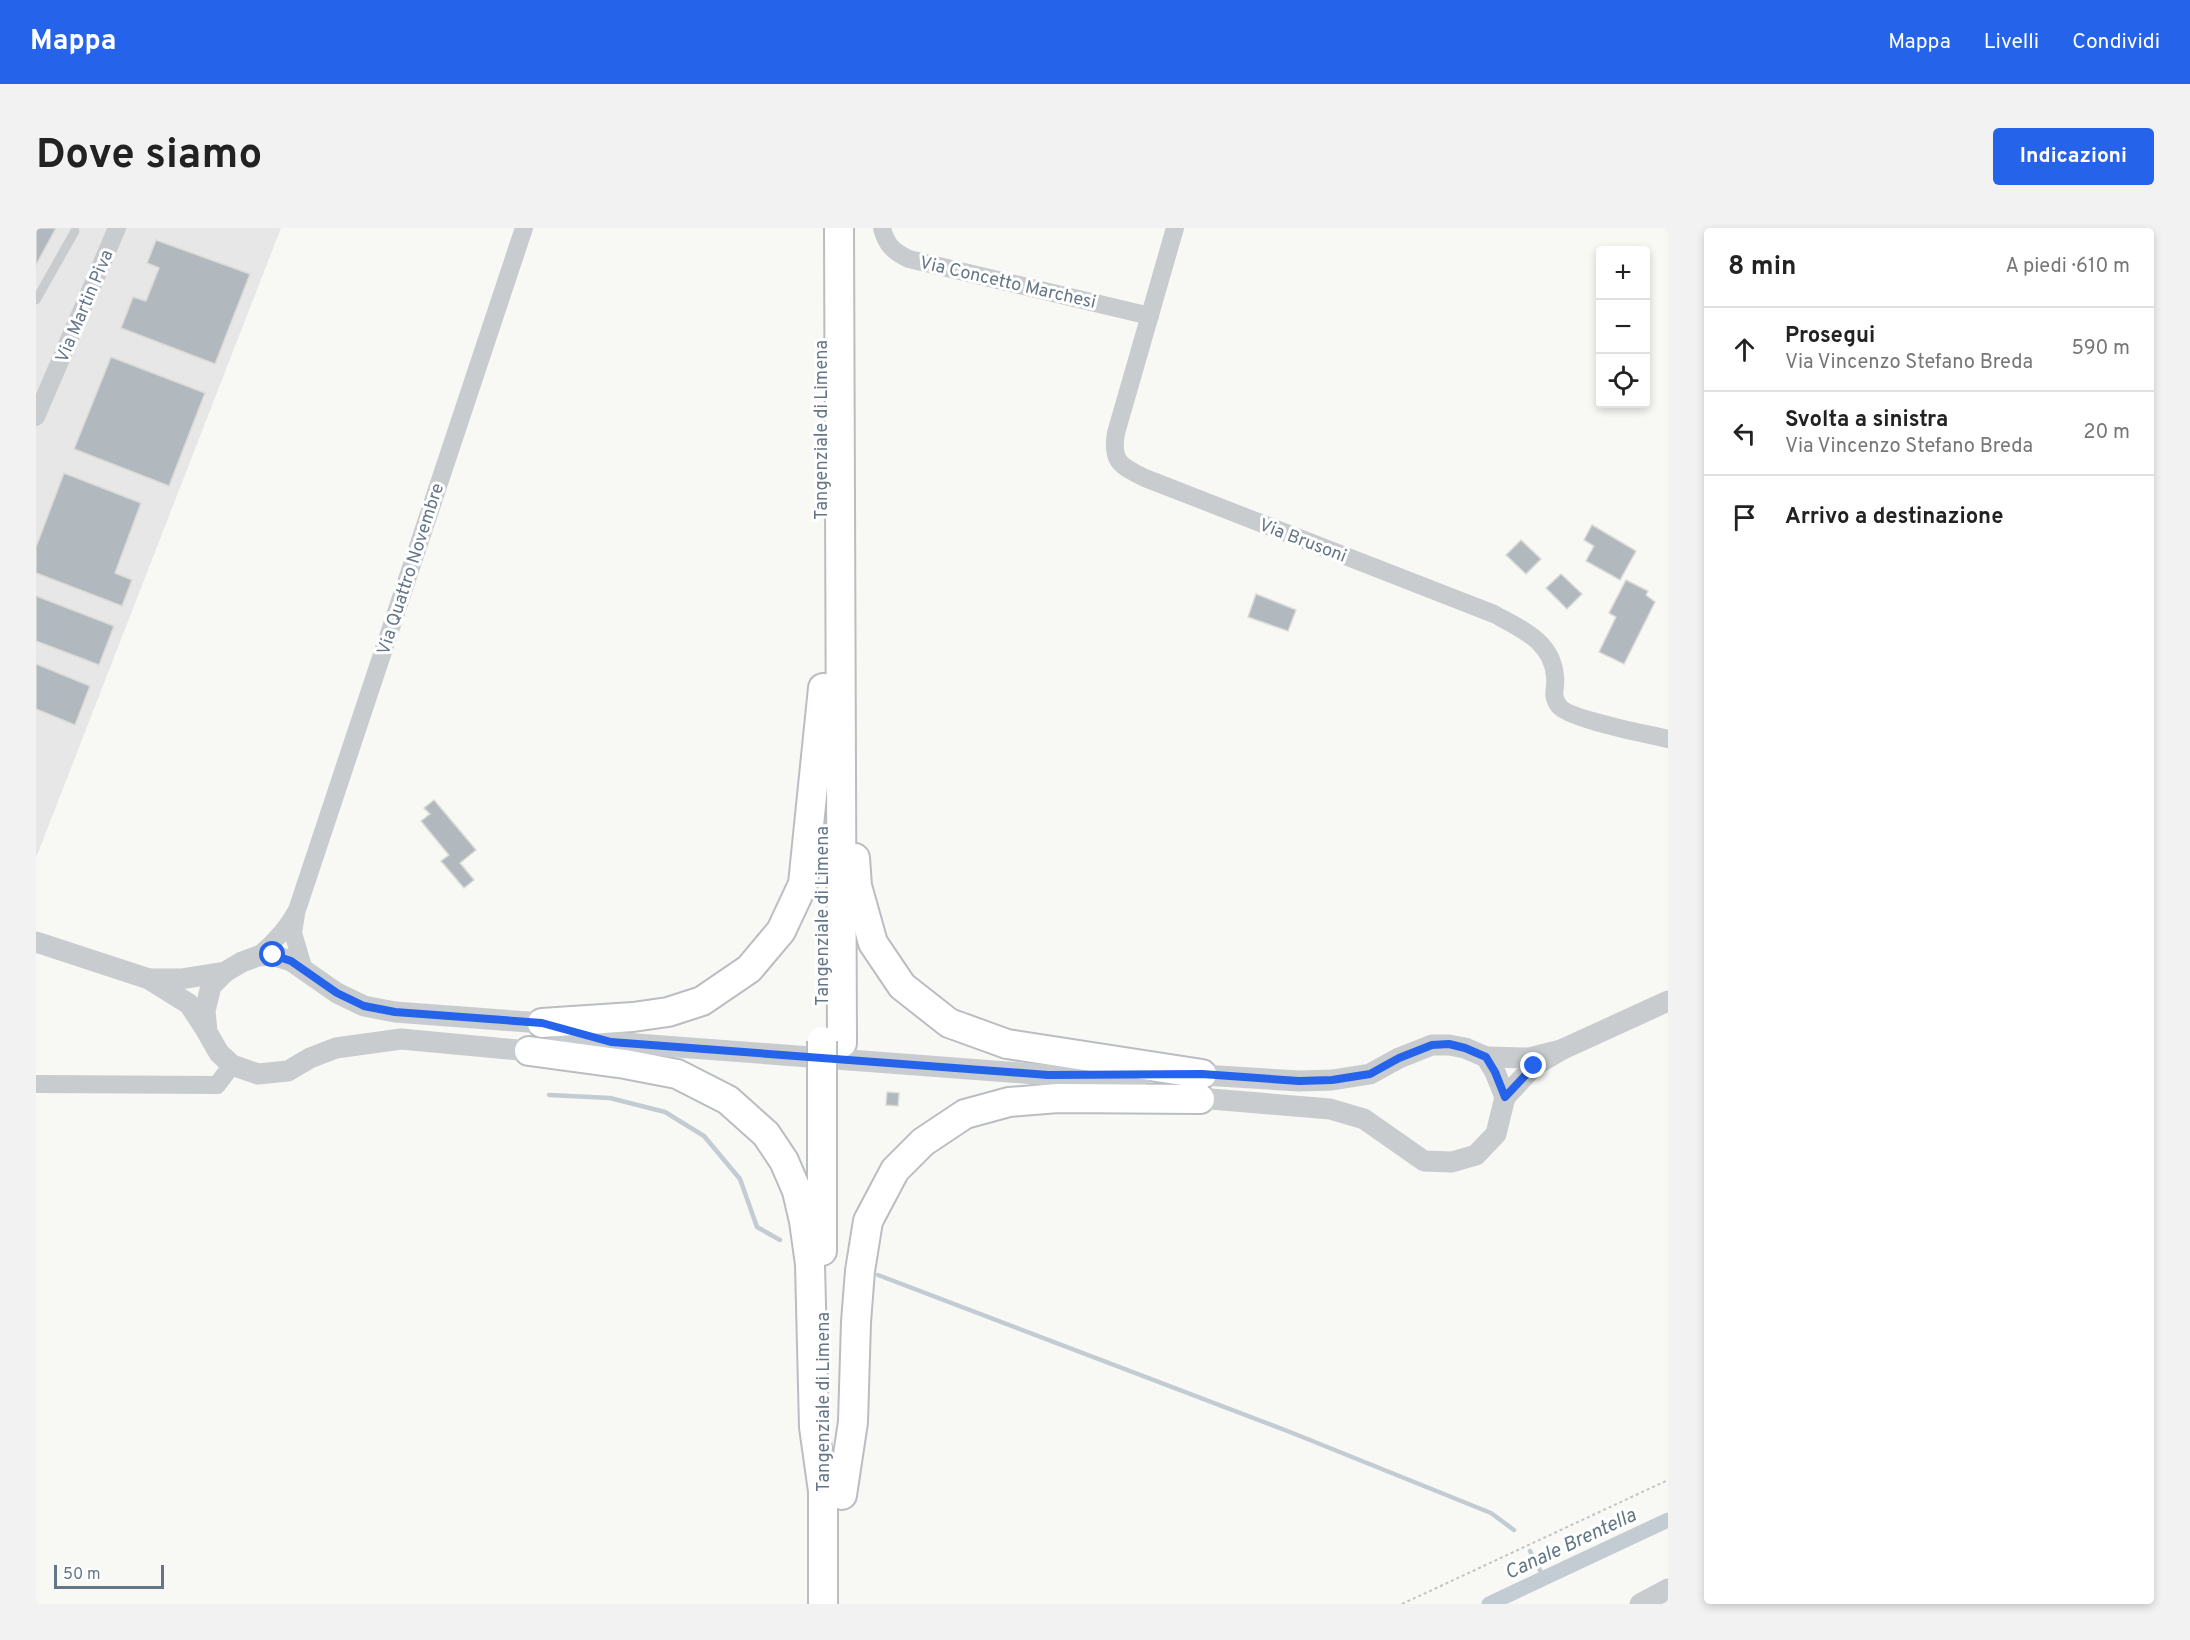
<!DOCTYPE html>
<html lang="it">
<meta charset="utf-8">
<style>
body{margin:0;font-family:Overpass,sans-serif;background:#f2f2f2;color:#222}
.controls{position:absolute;right:18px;top:18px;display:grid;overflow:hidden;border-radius:6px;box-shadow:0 3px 9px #0003}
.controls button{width:54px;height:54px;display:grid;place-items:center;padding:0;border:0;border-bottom:2px solid #e0e0e0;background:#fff;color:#222;font:30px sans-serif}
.scale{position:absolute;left:18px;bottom:15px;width:110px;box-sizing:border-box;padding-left:6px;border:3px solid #657688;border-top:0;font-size:16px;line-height:21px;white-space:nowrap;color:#657688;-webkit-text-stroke:4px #fff;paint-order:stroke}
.stop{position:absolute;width:18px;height:18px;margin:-14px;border:4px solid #2563eb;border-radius:50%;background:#fff}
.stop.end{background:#2563eb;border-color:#fff;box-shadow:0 2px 6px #0008}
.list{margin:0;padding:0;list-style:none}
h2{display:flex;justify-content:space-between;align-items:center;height:78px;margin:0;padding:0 24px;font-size:26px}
h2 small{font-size:20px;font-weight:400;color:#767676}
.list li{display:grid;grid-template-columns:39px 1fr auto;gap:18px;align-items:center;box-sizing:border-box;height:84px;padding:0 24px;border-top:2px solid #e0e0e0}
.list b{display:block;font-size:22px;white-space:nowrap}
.list p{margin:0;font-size:20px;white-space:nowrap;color:#767676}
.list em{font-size:20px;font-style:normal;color:#767676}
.icon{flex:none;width:33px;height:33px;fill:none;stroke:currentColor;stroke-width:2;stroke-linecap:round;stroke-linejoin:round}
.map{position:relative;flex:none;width:1632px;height:1376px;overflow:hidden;border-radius:6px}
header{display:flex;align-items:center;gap:36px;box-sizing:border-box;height:84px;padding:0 30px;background:#2563eb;color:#fff}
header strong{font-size:28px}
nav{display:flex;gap:33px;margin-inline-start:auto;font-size:21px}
.intro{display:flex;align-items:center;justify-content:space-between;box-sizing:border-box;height:144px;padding:0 36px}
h1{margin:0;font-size:42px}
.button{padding:15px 27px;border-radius:6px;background:#2563eb;color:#fff;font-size:21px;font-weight:700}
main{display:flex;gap:36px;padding:0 36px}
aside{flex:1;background:#fff;border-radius:6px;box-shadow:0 3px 9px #0003}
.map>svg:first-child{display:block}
.built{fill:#e6e7e6}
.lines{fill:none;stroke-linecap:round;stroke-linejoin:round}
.stream{stroke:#c2ccd2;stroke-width:4.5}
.canal{stroke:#c2ccd2;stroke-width:15}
.building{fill:#b1b8be;stroke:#dadad7;stroke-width:1.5}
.trunk-casing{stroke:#babdc1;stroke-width:32}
.path{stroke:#c1c3c6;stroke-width:2;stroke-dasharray:3 3;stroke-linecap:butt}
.service{stroke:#c8cccf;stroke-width:9}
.minor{stroke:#c8cccf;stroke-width:18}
.tertiary{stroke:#c8cccf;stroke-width:21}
.trunk{stroke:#fff;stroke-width:28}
.trunk-bridge-casing{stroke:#babdc1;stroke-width:32;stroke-linecap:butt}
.trunk-bridge{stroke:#fff;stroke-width:28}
.route{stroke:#2563eb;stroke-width:8}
.labels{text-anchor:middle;stroke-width:6;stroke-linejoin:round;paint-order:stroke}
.street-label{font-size:18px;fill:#657688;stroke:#fff}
.water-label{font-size:20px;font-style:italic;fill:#617784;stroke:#fff}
</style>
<header>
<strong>Mappa</strong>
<nav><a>Mappa</a><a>Livelli</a><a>Condividi</a></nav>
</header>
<div class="intro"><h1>Dove siamo</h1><a class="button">Indicazioni</a></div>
<main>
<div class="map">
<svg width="1632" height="1376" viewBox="0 0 1632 1376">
<rect width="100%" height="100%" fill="#f8f8f5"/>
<!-- built -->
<polygon class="built" points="0,0 245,0 0,630"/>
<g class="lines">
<!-- stream -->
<g class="stream">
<polyline points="513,867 574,870 629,884 668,908 704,951 721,999 744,1012"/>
<polyline points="842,1047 1254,1204 1455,1285 1478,1302"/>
<polyline points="1494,1323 1508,1350"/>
</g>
<!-- canal -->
<polyline class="canal" points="1453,1376 1632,1292"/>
</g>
<!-- building -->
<g class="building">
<polygon points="0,0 20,0 0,37"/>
<polygon points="120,12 214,46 179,136 85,100 97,69 110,73 123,40 111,35"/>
<polygon points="75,129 169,165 133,258 38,221"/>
<polygon points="28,245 105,275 79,345 96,352 86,378 0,345 0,319"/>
<polygon points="1556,297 1600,323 1584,352 1550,333 1558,318 1548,312"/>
<polygon points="1485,312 1505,331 1490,346 1470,327"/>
<polygon points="1525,346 1546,366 1531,381 1510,360"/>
<polygon points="1590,352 1612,363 1610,367 1619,374 1588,436 1563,424 1580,389 1573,385"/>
<polygon points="1220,366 1260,382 1252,403 1212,389"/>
<polygon points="0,368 78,398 63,437 0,413"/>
<polygon points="0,436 54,458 39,497 0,481"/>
<polygon points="398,572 440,622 424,635 438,652 428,660 405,633 413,627 385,593 394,586 388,580"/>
<polygon points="851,864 863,865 862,878 850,877"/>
</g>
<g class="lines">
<defs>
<g id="trunk">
<polyline points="803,0 806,815"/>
<polyline points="819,630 821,658 837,715 866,758 913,795 971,816 1166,846"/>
<polyline points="506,795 597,789 632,784 666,773 713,741 745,703 767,656 787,460"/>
<polyline points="493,823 589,836 641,846 692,872 730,906 748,933 761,963 768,993 774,1036 778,1199 787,1263"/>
<polyline points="786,847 786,1023"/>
<polyline points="787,1243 787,1376"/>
<polyline points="806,1267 817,1194 820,1094 824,1043 832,993 859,942 887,914 929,886 973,874 1022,870 1164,871"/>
</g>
</defs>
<!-- trunk casing -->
<use href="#trunk" class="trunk-casing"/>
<!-- path -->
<polyline class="path" points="1366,1376 1632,1252"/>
<!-- service -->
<polyline class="service" points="0,72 39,3"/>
<!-- minor -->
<g class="minor">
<path d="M846,0c4,17 12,24 27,31l241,57"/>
<path d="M1139,0l-59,205c-5,29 5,33 29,45l349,136c27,15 58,27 61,62 2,12 -5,18 4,30 9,13 89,28 109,33"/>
<polyline points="0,189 81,0"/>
<polyline points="260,686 257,705 268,742"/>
<path d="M222,728c17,-14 29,-27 39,-46l227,-682"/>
<polyline points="0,856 181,857 196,837"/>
</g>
<!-- tertiary -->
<g class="tertiary">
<polyline points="0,714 113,751 153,776 170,802"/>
<polyline points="113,751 145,751 189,744"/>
<polyline points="575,814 506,795 359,784 328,778 301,765 255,733 236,727 222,728 206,734 189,744 175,758 169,783 171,804 183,825 196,837 222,846 252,843 274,830 300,820 365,811 493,823 575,814 1012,847 1099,861"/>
<polyline points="1525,822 1632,773"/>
<polyline points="1450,829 1493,830 1525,822 1498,838 1469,869"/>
<polyline points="1012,847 1105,847"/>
<polyline points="1151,869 1294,881 1328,891 1388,933 1416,934 1440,927 1460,906 1469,869 1459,844 1450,829 1429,820 1413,817 1396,817 1363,830 1334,846 1296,852 1263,853 1151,846"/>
<polyline points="1604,1376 1632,1361"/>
</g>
<!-- trunk -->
<use href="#trunk" class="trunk"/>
<defs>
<polyline id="trunk-bridge" points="786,813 786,847"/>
</defs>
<!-- trunk-bridge casing -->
<use href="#trunk-bridge" class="trunk-bridge-casing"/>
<!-- trunk-bridge -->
<use href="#trunk-bridge" class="trunk-bridge"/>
</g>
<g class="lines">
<!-- route -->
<polyline class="route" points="237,727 255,733 301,765 328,778 359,784 506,795 575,814 1012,847 1166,846 1263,853 1296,852 1334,846 1363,830 1396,817 1413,816 1429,820 1450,829 1459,844 1469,869 1498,838"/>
</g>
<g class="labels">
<!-- street labels -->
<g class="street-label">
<text transform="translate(972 54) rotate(13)" y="6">Via Concetto Marchesi</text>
<text transform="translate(48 78) rotate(-67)" y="6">Via Martin Piva</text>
<text transform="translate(785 202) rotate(-90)" y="6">Tangenziale di Limena</text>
<text transform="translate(1267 312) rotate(21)" y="6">Via Brusoni</text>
<text transform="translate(374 341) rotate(-72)" y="6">Via Quattro Novembre</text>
<text transform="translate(786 688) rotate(-90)" y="6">Tangenziale di Limena</text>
<text transform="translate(787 1174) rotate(-90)" y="6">Tangenziale di Limena</text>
</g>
<!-- water labels -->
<g class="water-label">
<text transform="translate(1534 1315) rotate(-25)" y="7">Canale Brentella</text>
</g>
</g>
</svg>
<div class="controls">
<button>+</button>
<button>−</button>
<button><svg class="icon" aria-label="locate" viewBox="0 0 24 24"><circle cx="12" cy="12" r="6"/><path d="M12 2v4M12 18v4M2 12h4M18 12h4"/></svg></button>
</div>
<div class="scale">50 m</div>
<div class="stop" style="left:237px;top:727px"></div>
<div class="stop end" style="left:1498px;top:838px"></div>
</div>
<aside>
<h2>8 min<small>A piedi · 610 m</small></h2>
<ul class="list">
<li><svg class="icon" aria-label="ahead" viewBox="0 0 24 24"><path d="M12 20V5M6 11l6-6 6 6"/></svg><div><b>Prosegui</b><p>Via Vincenzo Stefano Breda</p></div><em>590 m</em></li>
<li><svg class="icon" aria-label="left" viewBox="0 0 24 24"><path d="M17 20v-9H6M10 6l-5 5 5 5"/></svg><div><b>Svolta a sinistra</b><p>Via Vincenzo Stefano Breda</p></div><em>20 m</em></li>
<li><svg class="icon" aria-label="arrive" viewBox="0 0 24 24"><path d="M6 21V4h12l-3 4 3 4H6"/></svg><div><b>Arrivo a destinazione</b></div></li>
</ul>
</aside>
</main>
